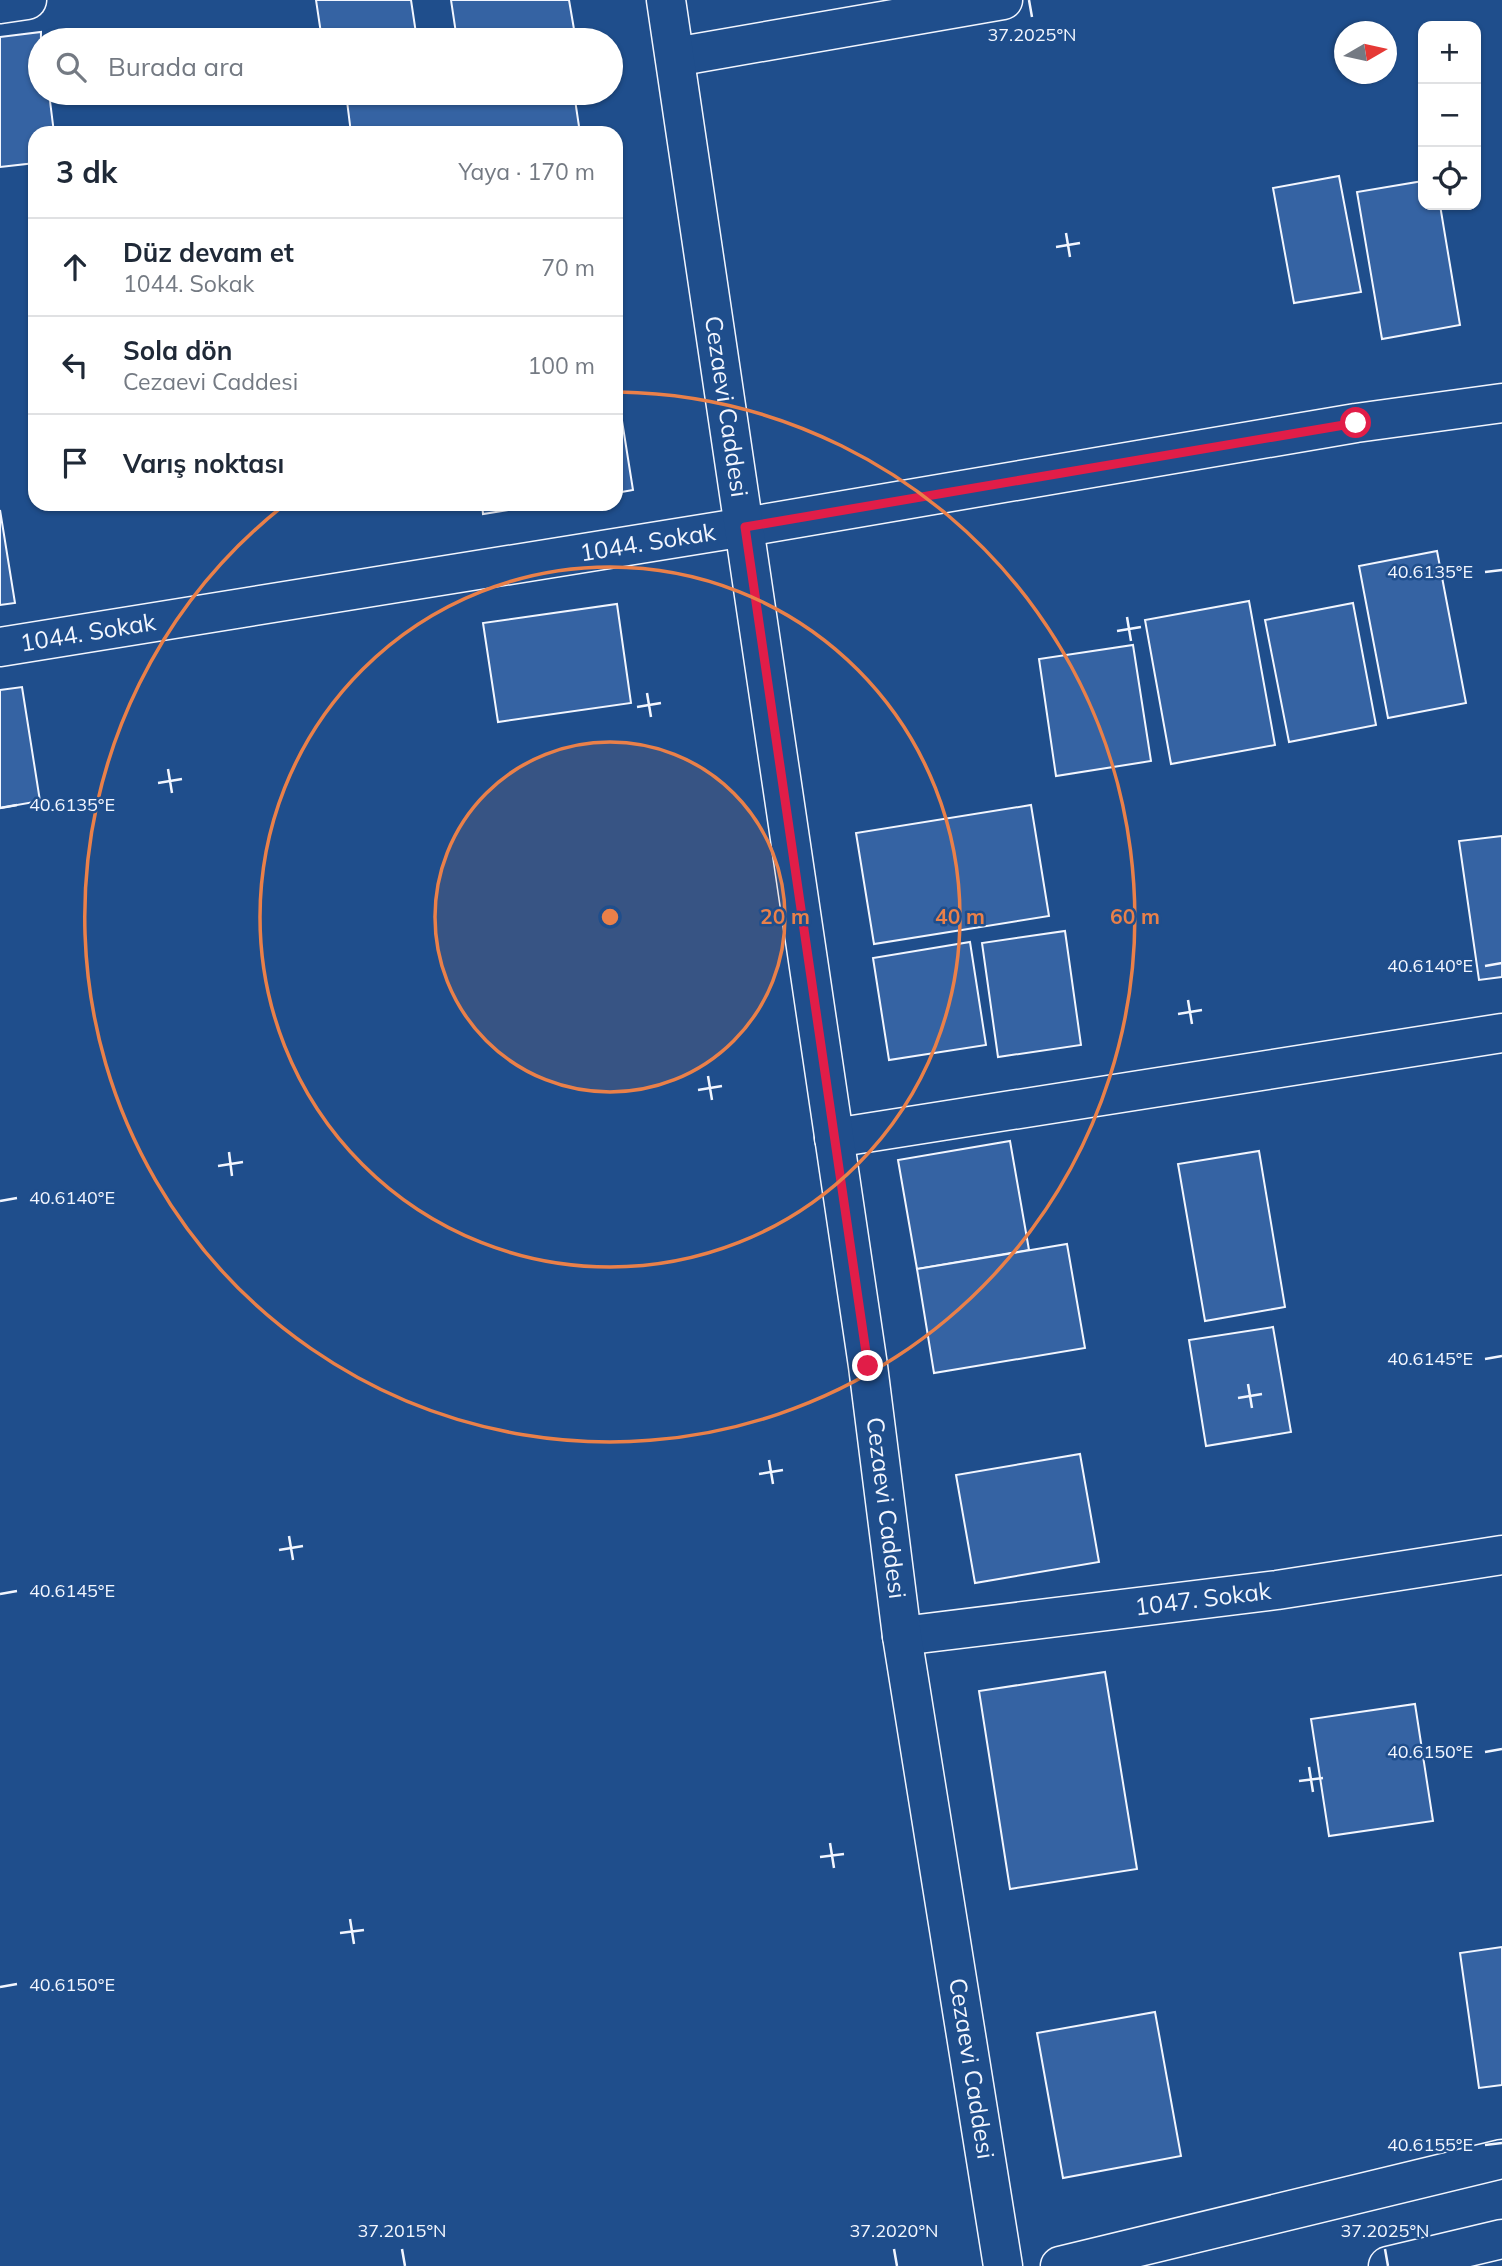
<!DOCTYPE html>
<html lang="tr">
<meta charset="utf-8">
<style>
body{margin:0;font-family:Mulish,sans-serif;background:#f2f2f3;color:#1f2937}
.controls{position:absolute;right:21px;top:21px;display:grid;overflow:hidden;border-radius:14px;box-shadow:0 2px 5px #0004}
.controls button{width:63px;height:63px;display:grid;place-items:center;padding:0;border:0;border-bottom:2px solid #e0e1e3;background:#fff;color:#1f2937;font:35px sans-serif}
.compass{position:absolute;left:1334px;top:21px;width:63px;height:63px;border-radius:50%;background:#fff;box-shadow:0 2px 5px #0004;rotate:81deg}
.stop{position:absolute;width:21px;height:21px;margin:-16px;border:5px solid #e11d48;border-radius:50%;background:#fff}
.stop.end{background:#e11d48;border-color:#fff;box-shadow:0 2px 7px #0008}
.list{margin:0;padding:0;list-style:none}
h2{display:flex;justify-content:space-between;align-items:center;height:91px;margin:0;padding:0 28px;font-size:30px}
h2 small{font-size:23px;font-weight:400;color:#747a83}
.list li{display:grid;grid-template-columns:46px 1fr auto;gap:21px;align-items:center;box-sizing:border-box;height:98px;padding:0 28px;border-top:2px solid #e0e1e3}
.list b{display:block;font-size:26px;white-space:nowrap}
.list p{margin:0;font-size:23px;white-space:nowrap;color:#747a83}
.list em{font-size:23px;font-style:normal;color:#747a83}
.icon{flex:none;width:38px;height:38px;fill:none;stroke:currentColor;stroke-width:2;stroke-linecap:round;stroke-linejoin:round}
.map{position:relative;flex:none;width:1502px;height:2266px;overflow:hidden}
.search{position:absolute;background:#fff;box-shadow:0 2px 5px #0004;left:28px;top:28px;width:595px;height:77px;display:flex;align-items:center;gap:18px;box-sizing:border-box;padding:0 24px;border-radius:38px;color:#747a83;font-size:26px}
.panel{position:absolute;background:#fff;box-shadow:0 2px 5px #0004;left:28px;top:126px;width:595px;height:385px;border-radius:21px}
.map>svg:first-child{display:block}
.building{fill:#3563a3;stroke:#f2f6ff;stroke-width:2}
.lines{fill:none;stroke-linecap:round;stroke-linejoin:round}
.street-casing{stroke:#f2f6ff;stroke-width:41}
.secondary-casing{stroke:#f2f6ff;stroke-width:41}
.street{stroke:#1f4e8c;stroke-width:38}
.secondary{stroke:#1f4e8c;stroke-width:38}
.route{stroke:#e11d48;stroke-width:9}
.ticks{fill:none;stroke:#f2f6ff;stroke-width:2.5}
.ring{fill:none;stroke:#ea8049;stroke-width:3.5}
.labels{text-anchor:middle;stroke-width:5;stroke-linejoin:round;paint-order:stroke}
.street-label{font-size:24px;fill:#f2f6ff;stroke:#1f4e8c}
.ticks-label{font-size:18px;text-anchor:middle;fill:#f2f6ff;stroke:#1f4e8c;stroke-width:5;stroke-linejoin:round;paint-order:stroke}
.centre{fill:#ea8049;stroke:#1f4e8c;stroke-width:3.5}
.ring-label{font-size:21px;text-anchor:middle;font-weight:bold;fill:#ea8049;stroke:#1f4e8c;stroke-width:5;stroke-linejoin:round;paint-order:stroke}
</style>
<div class="map">
<svg width="1502" height="2266" viewBox="0 0 1502 2266">
<rect width="100%" height="100%" fill="#1f4e8c"/>
<!-- building -->
<g class="building">
<polygon points="316,0 411,0 417,40 322,40"/>
<polygon points="451,0 569,0 575,35 545,40 457,40"/>
<polygon points="41,32 40,93 49,93 54,133 35,133 35,163 0,167 0,37"/>
<polygon points="346,93 574,93 580,133 351,133"/>
<polygon points="1339,176 1361,292 1294,303 1273,188"/>
<polygon points="1423,181 1423,205 1440,205 1460,325 1382,339 1357,192"/>
<polygon points="616,383 633,490 616,493"/>
<polygon points="482,504 546,504 483,514"/>
<polygon points="0,510 15,603 0,605"/>
<polygon points="1437,551 1466,703 1388,718 1359,566"/>
<polygon points="1249,601 1275,745 1171,764 1145,620"/>
<polygon points="1353,603 1376,725 1289,742 1265,620"/>
<polygon points="617,604 631,703 498,722 483,623"/>
<polygon points="1133,645 1151,761 1056,776 1039,659"/>
<polygon points="22,687 40,801 0,808 0,690"/>
<polygon points="1031,805 1049,916 874,944 856,833"/>
<polygon points="1502,836 1502,977 1479,980 1459,841"/>
<polygon points="1065,931 1081,1045 998,1057 982,943"/>
<polygon points="970,942 986,1045 889,1060 873,958"/>
<polygon points="1010,1141 1029,1250 917,1269 898,1160"/>
<polygon points="1259,1151 1285,1307 1205,1321 1178,1164"/>
<polygon points="1067,1244 1085,1348 934,1373 917,1269"/>
<polygon points="1273,1327 1291,1432 1206,1446 1189,1340"/>
<polygon points="1080,1454 1099,1562 975,1583 956,1475"/>
<polygon points="1105,1672 1137,1869 1010,1889 979,1691"/>
<polygon points="1415,1704 1433,1821 1329,1836 1311,1719"/>
<polygon points="1502,1947 1502,2085 1479,2088 1460,1953"/>
<polygon points="1155,2012 1181,2156 1063,2178 1037,2033"/>
</g>
<g class="lines">
<defs>
<g id="street">
<polyline points="0,4 27,0"/>
<polyline points="675,57 1003,0"/>
<path id="s1" d="M0,647l745,-120 611,-104 146,-20"/>
<polyline points="834,1138 1502,1033"/>
<path id="s2" d="M902,1636l375,-46 225,-35"/>
</g>
<g id="secondary">
<path id="s3" d="M666,0l202,1366 34,270 101,630"/>
<polyline points="1060,2266 1502,2159"/>
<polyline points="1388,2266 1502,2239"/>
</g>
</defs>
<!-- street casing -->
<use href="#street" class="street-casing"/>
<!-- secondary casing -->
<use href="#secondary" class="secondary-casing"/>
<!-- street -->
<use href="#street" class="street"/>
<!-- secondary -->
<use href="#secondary" class="secondary"/>
</g>
<g class="lines">
<!-- route -->
<polyline class="route" points="868,1366 745,527 1356,423"/>
</g>
<!-- ticks -->
<path class="ticks" d="M1029,0l3,17M1066,233l4,24M1056,247l24,-4M1485,572l17,-2M1127,617l4,24M1117,631l24,-4M647,693l4,24M637,707l24,-4M168,769l4,24M158,783l24,-4M0,808l17,-3M1485,966l17,-3M1188,1000l4,24M1178,1014l24,-4M708,1076l4,24M698,1090l24,-4M229,1152l3,24M218,1166l25,-4M0,1201l17,-3M1485,1359l17,-3M1248,1384l4,24M1238,1398l24,-4M769,1460l4,24M759,1474l24,-4M289,1536l4,24M279,1550l24,-4M0,1594l17,-3M1485,1752l17,-3M1309,1767l4,25M1299,1781l24,-3M830,1843l4,25M820,1857l24,-3M350,1919l4,25M340,1933l24,-3M0,1987l17,-3M1485,2145l17,-2M402,2249l3,17M894,2249l3,17M1385,2249l3,17"/>
<!-- distance rings -->
<circle cx="610" cy="917" r="175" fill="#ea8049" fill-opacity=".12"/>
<g class="ring">
<circle cx="610" cy="917" r="175"/>
<circle cx="610" cy="917" r="350"/>
<path d="M619 392A525 525 0 1 1 283 506"/>
</g>
<g class="labels">
<!-- street labels -->
<g class="street-label">
<text dy="8" stroke="none"><textPath href="#s3" startOffset="411">Cezaevi Caddesi</textPath></text>
<text dy="8" stroke="none"><textPath href="#s1" startOffset="656">1044. Sokak</textPath></text>
<text dy="8" stroke="none"><textPath href="#s1" startOffset="89">1044. Sokak</textPath></text>
<text dy="8" stroke="none"><textPath href="#s3" startOffset="1524">Cezaevi Caddesi</textPath></text>
<text dy="8" stroke="none"><textPath href="#s2" startOffset="303">1047. Sokak</textPath></text>
<text dy="8" stroke="none"><textPath href="#s3" startOffset="2091">Cezaevi Caddesi</textPath></text>
</g>
</g>
<g class="ticks-label">
<text x="1032" y="41">37.2025°N</text>
<text x="1430" y="578">40.6135°E</text>
<text x="72" y="811">40.6135°E</text>
<text x="1430" y="972">40.6140°E</text>
<text x="72" y="1204">40.6140°E</text>
<text x="1430" y="1365">40.6145°E</text>
<text x="72" y="1597">40.6145°E</text>
<text x="1430" y="1758">40.6150°E</text>
<text x="72" y="1991">40.6150°E</text>
<text x="1430" y="2151">40.6155°E</text>
<text x="402" y="2237">37.2015°N</text>
<text x="894" y="2237">37.2020°N</text>
<text x="1385" y="2237">37.2025°N</text>
</g>
<circle cx="610" cy="917" r="10" class="centre"/>
<g class="ring-label">
<text x="785" y="924">20 m</text>
<text x="960" y="924">40 m</text>
<text x="1135" y="924">60 m</text>
</g>
</svg>
<div class="controls">
<button>+</button>
<button>−</button>
<button><svg class="icon" aria-label="locate" viewBox="0 0 24 24"><circle cx="12" cy="12" r="6"/><path d="M12 2v4M12 18v4M2 12h4M18 12h4"/></svg></button>
</div>
<svg class="compass" viewBox="-18 -18 36 36"><path d="M0-13l5 13h-10z" fill="#e53935"/><path d="M0 13l5-13h-10z" fill="#747a83"/></svg>
<div class="stop" style="left:1356px;top:423px"></div>
<div class="stop end" style="left:868px;top:1366px"></div>
<div class="search"><svg class="icon" aria-label="search" viewBox="0 0 24 24"><circle cx="10" cy="10" r="6"/><path d="M15 15l6 6"/></svg>Burada ara</div>
<section class="panel">
<h2>3 dk<small>Yaya · 170 m</small></h2>
<ul class="list">
<li><svg class="icon" aria-label="ahead" viewBox="0 0 24 24"><path d="M12 20V5M6 11l6-6 6 6"/></svg><div><b>Düz devam et</b><p>1044. Sokak</p></div><em>70 m</em></li>
<li><svg class="icon" aria-label="left" viewBox="0 0 24 24"><path d="M17 20v-9H6M10 6l-5 5 5 5"/></svg><div><b>Sola dön</b><p>Cezaevi Caddesi</p></div><em>100 m</em></li>
<li><svg class="icon" aria-label="arrive" viewBox="0 0 24 24"><path d="M6 21V4h12l-3 4 3 4H6"/></svg><div><b>Varış noktası</b></div></li>
</ul>
</section>
</div>
